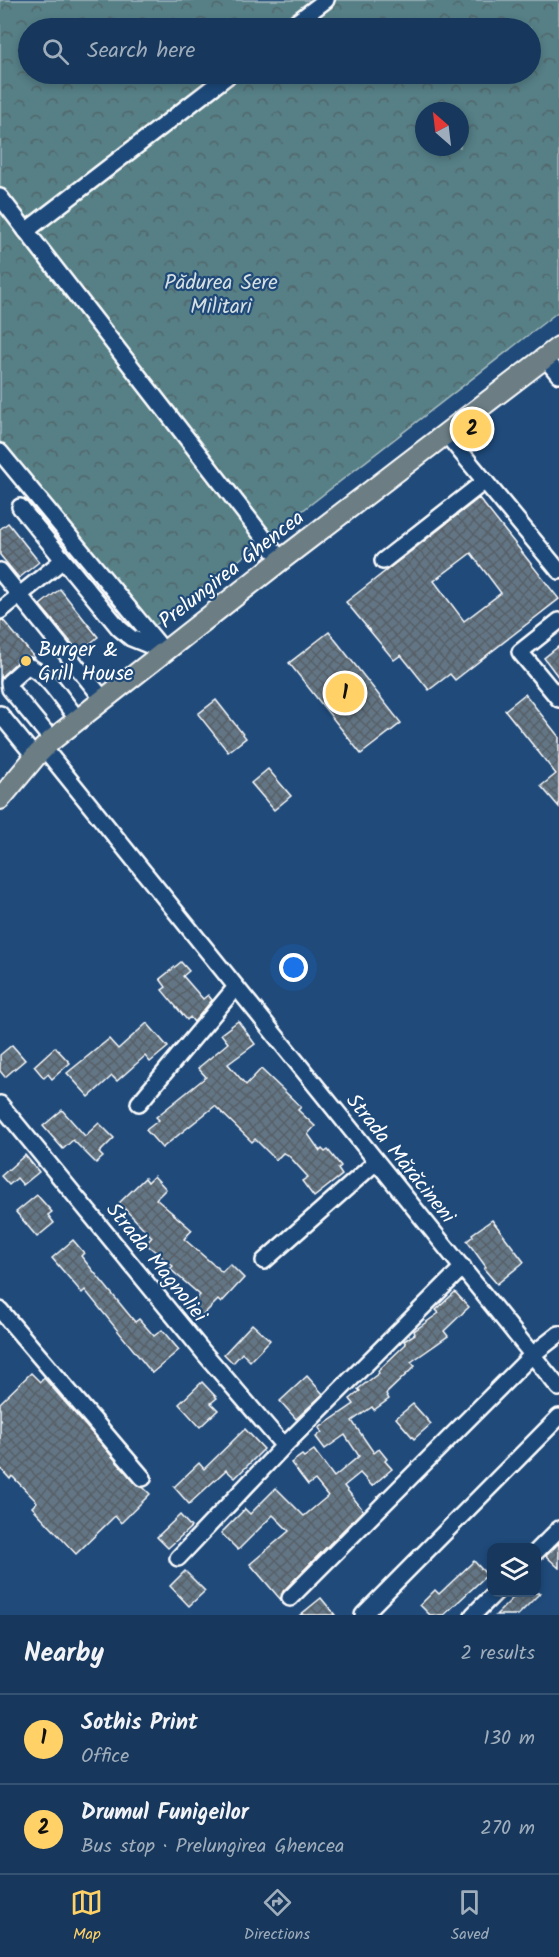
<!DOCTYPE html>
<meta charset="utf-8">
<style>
body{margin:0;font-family:Kalam,sans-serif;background:#203f62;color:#f1f3f6}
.controls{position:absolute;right:18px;bottom:18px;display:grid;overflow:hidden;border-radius:12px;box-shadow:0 3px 9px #0003}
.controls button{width:54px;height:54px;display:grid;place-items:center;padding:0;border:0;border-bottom:2px solid #365272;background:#17385c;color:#f1f3f6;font:30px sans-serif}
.compass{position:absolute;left:415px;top:102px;width:54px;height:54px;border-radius:50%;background:#17385c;box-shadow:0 3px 9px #0003;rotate:332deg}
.you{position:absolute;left:294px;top:968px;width:21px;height:21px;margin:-15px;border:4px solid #fff;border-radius:50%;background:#1a73e8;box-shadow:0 0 0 9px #1a73e833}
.badge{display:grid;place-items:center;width:39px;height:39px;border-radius:50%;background:#ffd166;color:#111;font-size:20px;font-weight:700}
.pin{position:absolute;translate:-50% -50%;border:3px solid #fff;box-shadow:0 2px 6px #0006}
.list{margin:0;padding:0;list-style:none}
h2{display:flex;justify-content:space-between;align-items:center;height:78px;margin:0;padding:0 24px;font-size:26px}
h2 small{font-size:20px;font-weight:400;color:#9eacbb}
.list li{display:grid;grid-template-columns:39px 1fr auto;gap:18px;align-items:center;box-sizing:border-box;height:90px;padding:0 24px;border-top:2px solid #365272}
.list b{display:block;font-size:22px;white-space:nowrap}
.list p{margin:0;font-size:20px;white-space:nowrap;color:#9eacbb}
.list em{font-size:20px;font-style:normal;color:#9eacbb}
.icon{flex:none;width:33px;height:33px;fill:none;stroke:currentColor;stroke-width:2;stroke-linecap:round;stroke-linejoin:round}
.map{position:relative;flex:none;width:559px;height:1615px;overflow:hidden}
.search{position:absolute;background:#17385c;box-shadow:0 3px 9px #0003;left:18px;right:18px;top:18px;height:66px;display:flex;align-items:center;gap:15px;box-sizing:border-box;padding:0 21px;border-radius:33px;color:#9eacbb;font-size:22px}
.sheet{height:258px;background:#17385c}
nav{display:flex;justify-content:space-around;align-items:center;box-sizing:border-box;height:84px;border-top:2px solid #365272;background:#17385c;font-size:16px;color:#9eacbb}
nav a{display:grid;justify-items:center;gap:3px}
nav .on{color:#ffd166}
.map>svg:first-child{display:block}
.forest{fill:url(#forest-crowns);stroke:#aabfc2;stroke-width:1.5;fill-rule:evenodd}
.building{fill:url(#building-cross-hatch);stroke:#fff;stroke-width:1.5;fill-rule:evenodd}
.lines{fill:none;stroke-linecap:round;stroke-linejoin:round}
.minor-casing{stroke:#fff;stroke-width:20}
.major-casing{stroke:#fff;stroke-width:24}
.minor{stroke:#1f4a7a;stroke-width:15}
.major{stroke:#6c7e84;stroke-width:20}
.poi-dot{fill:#ffd166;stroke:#1f4a7a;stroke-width:2}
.labels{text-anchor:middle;stroke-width:4.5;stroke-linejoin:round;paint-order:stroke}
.park-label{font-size:21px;fill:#d5dfe1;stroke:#1f4a7a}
.street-label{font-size:21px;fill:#fff;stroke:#1f4a7a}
.poi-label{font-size:21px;fill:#fff;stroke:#1f4a7a;text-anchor:start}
</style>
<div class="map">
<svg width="559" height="1615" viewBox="0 0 559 1615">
<defs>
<pattern id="forest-crowns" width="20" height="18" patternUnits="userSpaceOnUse" patternTransform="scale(1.5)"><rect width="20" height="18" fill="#567f86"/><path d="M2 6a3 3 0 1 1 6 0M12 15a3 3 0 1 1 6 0" fill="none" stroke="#516669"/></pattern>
<pattern id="building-cross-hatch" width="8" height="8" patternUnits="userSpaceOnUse" patternTransform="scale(1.5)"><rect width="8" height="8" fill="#647685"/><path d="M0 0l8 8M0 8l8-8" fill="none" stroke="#575f66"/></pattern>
</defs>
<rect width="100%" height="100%" fill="#1f4a7a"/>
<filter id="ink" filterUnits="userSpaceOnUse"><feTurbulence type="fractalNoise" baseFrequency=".0167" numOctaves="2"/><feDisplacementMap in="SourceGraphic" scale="12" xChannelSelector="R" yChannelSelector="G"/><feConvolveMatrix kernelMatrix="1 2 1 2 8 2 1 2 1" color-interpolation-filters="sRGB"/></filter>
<g filter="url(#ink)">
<!-- forest -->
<path class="forest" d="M0,0h559v311l-415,323 -144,-176zM28,28h502v46h-502zM424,111h36v36h-36z"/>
<!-- building -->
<g class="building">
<path d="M479,498l80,101 -104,81 -5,-6 -21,16 -28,-35 -7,5 -48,-58zM471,553l30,40 -37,28 -30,-40z"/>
<polygon points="8,523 39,562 19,578 0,555 0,529"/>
<polygon points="60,589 98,637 79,652 40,605"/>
<polygon points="3,620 35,658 26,656 21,658 0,678 0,621"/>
<polygon points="329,632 401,723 361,754 289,663"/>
<polygon points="559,646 559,678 544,658"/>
<polygon points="525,694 559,737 559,807 541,786 556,774 505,710"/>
<polygon points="216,700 246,738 228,752 198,714"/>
<polygon points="268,769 291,796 274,810 251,783"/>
<polygon points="181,962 189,971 183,976 203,999 208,995 212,1000 194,1022 190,1017 187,1020 162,990 166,987 160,979"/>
<polygon points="238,1021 255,1044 228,1064 246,1085 261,1069 301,1107 298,1110 315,1126 308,1134 320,1151 322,1149 325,1152 328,1150 341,1166 338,1169 342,1175 314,1197 302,1181 308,1177 288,1155 283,1153 276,1160 255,1139 252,1142 215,1106 162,1148 146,1130 159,1120 156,1117 206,1077 198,1068 228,1043 221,1034"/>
<polygon points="147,1023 168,1047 150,1062 145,1056 117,1081 112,1076 89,1097 67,1073 109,1039 118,1049"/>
<polygon points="12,1045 25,1060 5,1077 0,1071 0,1055"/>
<polygon points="55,1047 70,1063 52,1079 48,1074 44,1078 34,1066"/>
<polygon points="62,1110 85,1136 99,1123 114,1138 99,1153 103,1157 96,1163 73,1140 63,1149 43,1126"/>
<polygon points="25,1155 39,1172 23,1185 17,1178 9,1185 1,1176"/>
<polygon points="154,1176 166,1189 156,1199 192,1230 184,1239 222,1272 230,1264 244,1278 221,1303 218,1300 201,1317 189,1306 200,1295 170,1269 173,1266 146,1244 152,1237 119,1203 145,1178 148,1182"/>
<polygon points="37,1195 52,1212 48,1215 54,1223 37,1237 16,1212"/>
<polygon points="492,1220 524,1262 497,1284 484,1269 486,1267 467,1241 473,1236 472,1234"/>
<polygon points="73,1240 84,1253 81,1256 135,1322 139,1319 154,1336 162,1330 179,1350 152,1373 85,1290 82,1293 52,1258"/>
<polygon points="455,1292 469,1307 444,1331 448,1336 411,1362 415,1366 386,1394 389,1399 374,1410 372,1407 352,1421 374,1453 379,1449 387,1459 385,1461 392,1469 372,1486 360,1473 344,1486 363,1510 283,1591 281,1600 250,1564 289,1531 273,1515 238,1550 221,1533 245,1509 250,1514 276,1488 304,1516 328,1496 315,1480 308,1485 291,1463 302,1455 304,1457 314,1450 334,1477 359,1456 345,1435 325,1449 316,1437 322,1432 319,1428 354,1404 350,1399 360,1391 358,1389 379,1373 378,1371 406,1344 404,1341 415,1334 414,1331 439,1313 436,1310"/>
<polygon points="252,1324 270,1340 250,1361 242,1353 233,1363 224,1354"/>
<polygon points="31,1373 40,1382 44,1378 136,1484 144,1488 150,1494 121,1523 115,1516 76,1554 32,1507 37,1502 12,1476 10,1479 0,1468 0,1403"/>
<polygon points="307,1376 323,1394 296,1419 280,1401"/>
<polygon points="202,1382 217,1398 211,1403 218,1410 200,1427 179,1404"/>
<polygon points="413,1404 431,1424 414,1439 396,1418"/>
<polygon points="245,1429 264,1449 235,1478 226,1470 189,1504 174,1487 199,1463 204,1469"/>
<polygon points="180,1515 191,1527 168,1548 157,1537"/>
<polygon points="559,1543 559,1568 546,1556"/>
<polygon points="474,1561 487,1575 444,1615 430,1615 420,1605 435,1590 439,1594"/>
<polygon points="185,1571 205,1591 189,1606 170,1586"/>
<polygon points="518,1593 540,1593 518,1615 496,1615"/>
<polygon points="321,1598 335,1615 300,1615"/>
</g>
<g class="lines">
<defs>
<g id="minor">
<polyline points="289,28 326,0"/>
<polyline points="0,197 281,560"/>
<polyline points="26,231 230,74"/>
<polyline points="545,358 559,375"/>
<polyline points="446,434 559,571"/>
<polyline points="0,452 164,651"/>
<polyline points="20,507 119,628 131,638 161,650"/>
<polyline points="383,561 485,481"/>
<polyline points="0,571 103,699"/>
<polyline points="0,611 63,560"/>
<polyline points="559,621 520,652 559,699"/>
<polyline points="0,714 35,757"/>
<path d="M52,740l-42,-51 -1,-7 18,-16c20,6 37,38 51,53"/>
<polyline points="44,748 559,1388"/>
<polyline points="139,1103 236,987"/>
<polyline points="0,1104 204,1353 284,1446"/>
<polyline points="264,1261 376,1162"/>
<polyline points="0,1310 143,1478"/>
<polyline points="536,1552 559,1529"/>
<polyline points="178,1558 284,1446 463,1267"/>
<polyline points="290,1598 532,1355 559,1334"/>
<polyline points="363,1615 559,1417"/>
<polyline points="473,1615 496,1592"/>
</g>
<polyline id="major" points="0,799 35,757 52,740 281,560 559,347"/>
</defs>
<!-- minor casing -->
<use href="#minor" class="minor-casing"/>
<!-- major casing -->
<use href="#major" class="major-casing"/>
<!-- minor -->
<use href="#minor" class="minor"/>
<!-- major -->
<use href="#major" class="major"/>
</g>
</g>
<!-- markers -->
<circle class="poi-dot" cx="26" cy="661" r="6"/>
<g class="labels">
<!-- park labels -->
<g class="park-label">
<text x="221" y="289">Pădurea Sere<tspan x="221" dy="24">Militari</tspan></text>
</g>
<!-- street labels -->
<g class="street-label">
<text transform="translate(231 569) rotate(-38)" y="7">Prelungirea Ghencea</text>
<text transform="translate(401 1158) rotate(51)" y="7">Strada Mărăcineni</text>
<text transform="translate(157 1262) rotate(51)" y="7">Strada Magnoliei</text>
</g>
<!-- poi labels -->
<g class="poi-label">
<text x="38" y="656">Burger &amp;<tspan x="38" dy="24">Grill House</tspan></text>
</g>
</g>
</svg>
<div class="controls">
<button><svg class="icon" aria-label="layers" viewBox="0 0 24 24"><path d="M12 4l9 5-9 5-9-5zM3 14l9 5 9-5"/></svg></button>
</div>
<svg class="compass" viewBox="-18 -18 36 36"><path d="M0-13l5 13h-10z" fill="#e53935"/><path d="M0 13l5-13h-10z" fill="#9eacbb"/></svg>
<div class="you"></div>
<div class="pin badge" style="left:345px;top:693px">1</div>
<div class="pin badge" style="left:472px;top:429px">2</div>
<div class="search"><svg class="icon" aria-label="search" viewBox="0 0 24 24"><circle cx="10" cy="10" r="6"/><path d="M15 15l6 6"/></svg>Search here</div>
</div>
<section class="sheet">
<h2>Nearby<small>2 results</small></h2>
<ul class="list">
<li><span class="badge">1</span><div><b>Sothis Print</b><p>Office</p></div><em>130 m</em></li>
<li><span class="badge">2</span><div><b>Drumul Funigeilor</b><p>Bus stop · Prelungirea Ghencea</p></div><em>270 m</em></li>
</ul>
</section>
<nav>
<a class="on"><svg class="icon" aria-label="map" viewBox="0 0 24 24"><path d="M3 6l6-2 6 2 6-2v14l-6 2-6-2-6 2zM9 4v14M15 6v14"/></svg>Map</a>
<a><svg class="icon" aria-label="directions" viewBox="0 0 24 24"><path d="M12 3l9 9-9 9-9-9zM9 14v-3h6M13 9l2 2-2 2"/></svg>Directions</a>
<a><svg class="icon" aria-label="saved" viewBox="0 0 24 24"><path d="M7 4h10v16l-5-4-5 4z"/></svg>Saved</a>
</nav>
